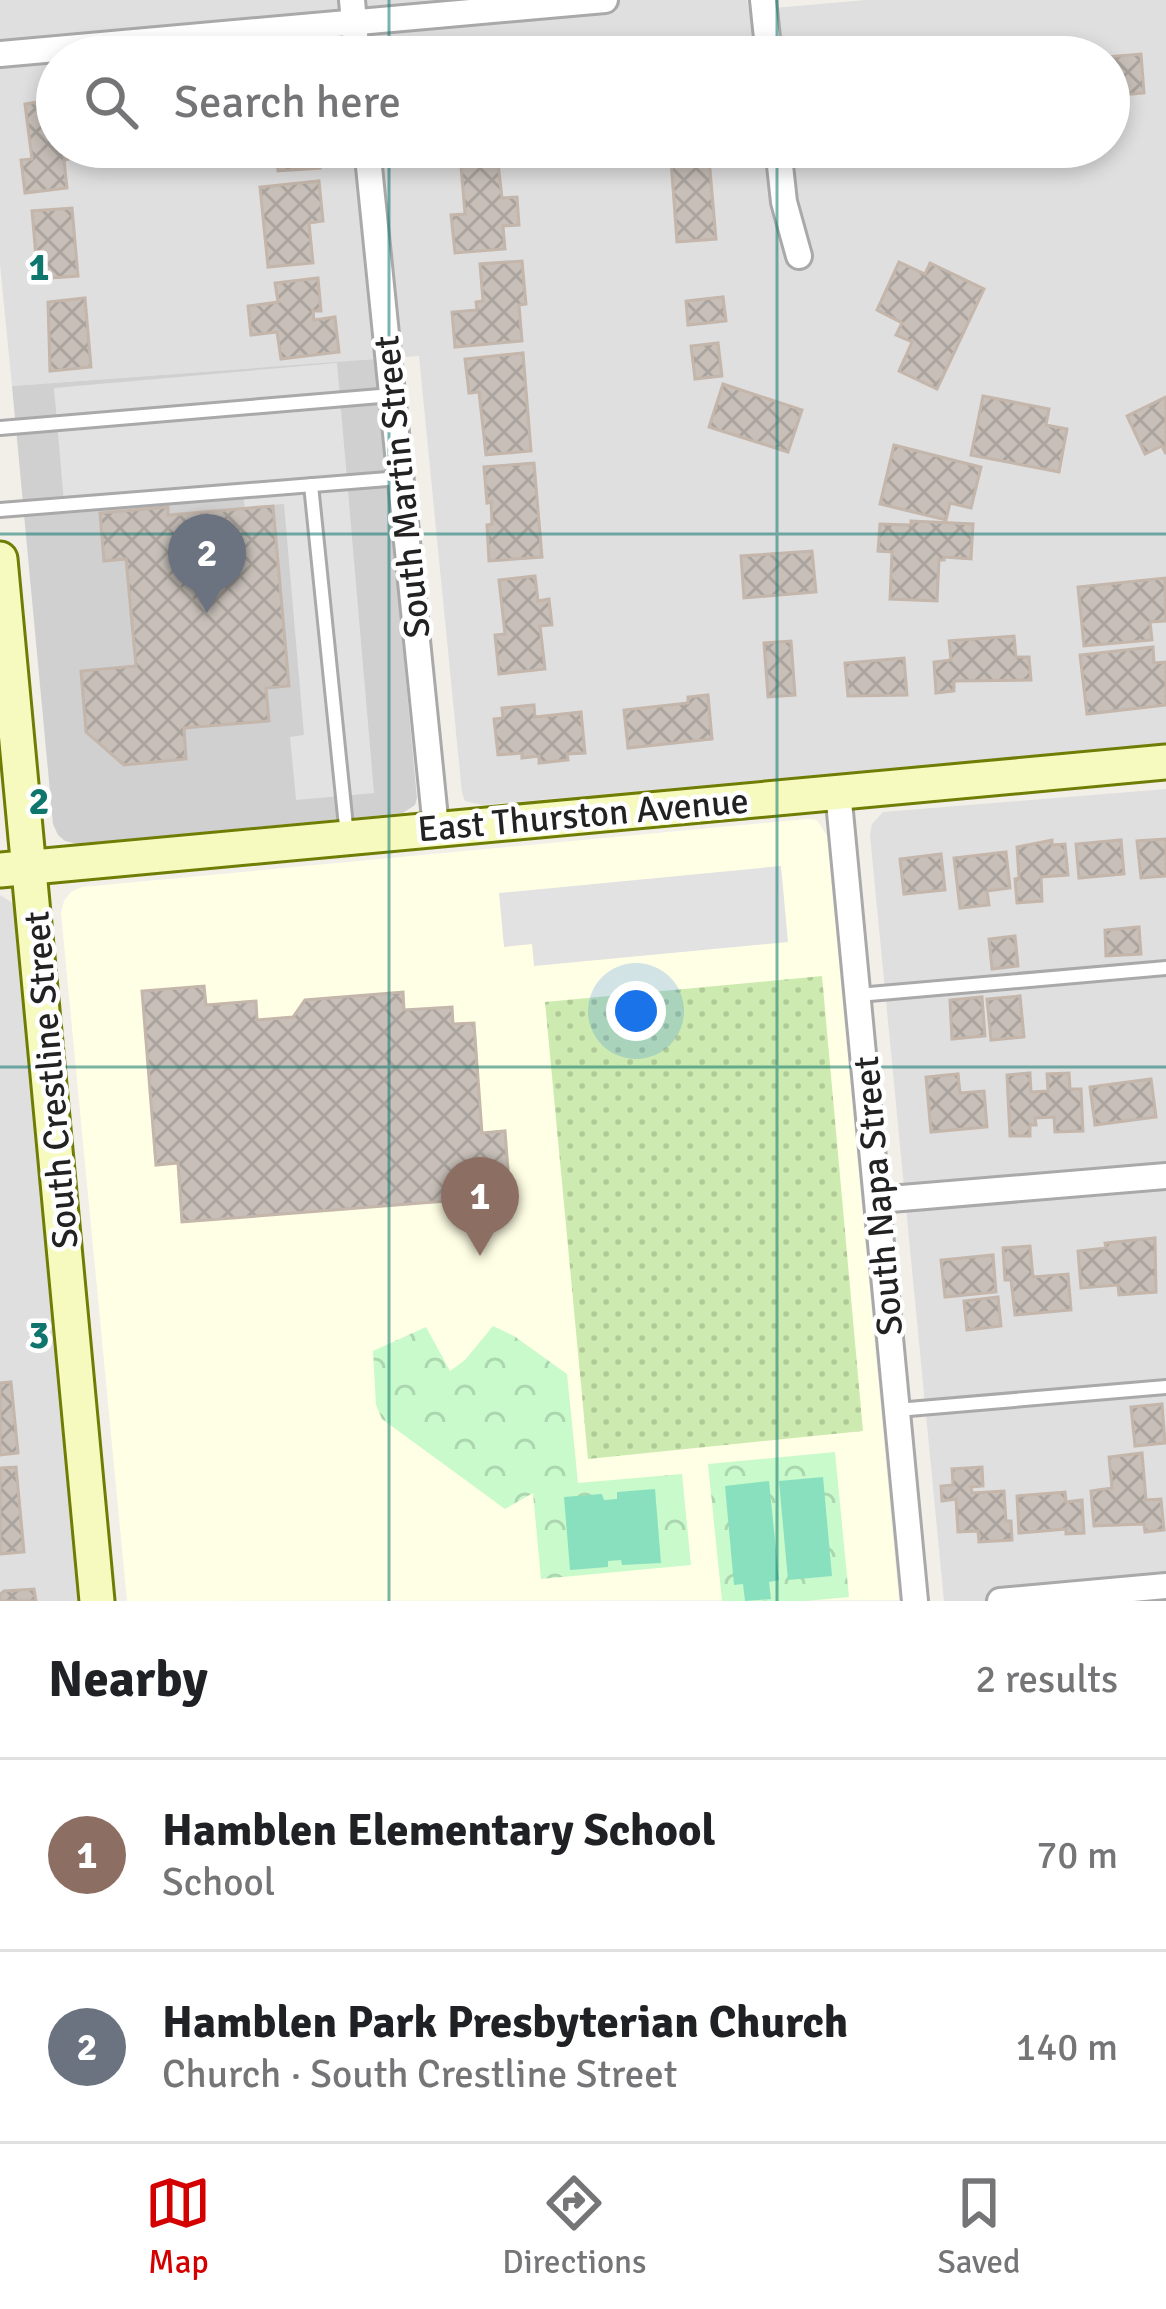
<!DOCTYPE html>
<meta charset="utf-8">
<style>
body{margin:0;font-family:Signika,sans-serif;background:#f6f6f6;color:#202124}
.you{position:absolute;left:636px;top:1011px;width:42px;height:42px;margin:-30px;border:9px solid #fff;border-radius:50%;background:#1a73e8;box-shadow:0 0 0 18px #1a73e833}
.badge{display:grid;place-items:center;width:78px;height:78px;border-radius:50%;background:#d40000;color:#fff;font-size:39px;font-weight:700}
.pin{position:absolute;translate:-50% -99px;filter:drop-shadow(0 3px 6px #0008)}
.pin::after{content:'';position:absolute;top:63px;width:42px;height:36px;background:inherit;clip-path:polygon(0 0,100% 0,50% 100%)}
.list{margin:0;padding:0;list-style:none}
h2{display:flex;justify-content:space-between;align-items:center;height:156px;margin:0;padding:0 48px;font-size:51px}
h2 small{font-size:39px;font-weight:400;color:#757577}
.list li{display:grid;grid-template-columns:78px 1fr auto;gap:36px;align-items:center;box-sizing:border-box;height:192px;padding:0 48px;border-top:3px solid #e0e0e0}
.list b{display:block;font-size:45px;white-space:nowrap}
.list p{margin:0;font-size:39px;white-space:nowrap;color:#757577}
.list em{font-size:39px;font-style:normal;color:#757577}
.icon{flex:none;width:66px;height:66px;fill:none;stroke:currentColor;stroke-width:2;stroke-linecap:round;stroke-linejoin:round}
.map{position:relative;flex:none;width:1166px;height:1601px;overflow:hidden}
.search{position:absolute;background:#fff;box-shadow:0 6px 18px #0003;left:36px;right:36px;top:36px;height:132px;display:flex;align-items:center;gap:30px;box-sizing:border-box;padding:0 42px;border-radius:66px;color:#757577;font-size:45px}
.sheet{height:540px;background:#fff}
nav{display:flex;justify-content:space-around;align-items:center;box-sizing:border-box;height:168px;border-top:3px solid #e0e0e0;background:#fff;font-size:33px;color:#757577}
nav a{display:grid;justify-items:center;gap:6px}
nav .on{color:#d40000}
.map>svg:first-child{display:block}
.residential{fill:#e0dfdf;fill-rule:evenodd}
.education{fill:#ffffe5}
.religious{fill:#d0d0d0}
.grass{fill:url(#grass-dots)}
.park{fill:url(#park-crowns)}
.pitch{fill:#88e0be}
.parking{fill:#e2e2e2}
.building{fill:url(#building-cross-hatch);stroke:#c4b6ab;stroke-width:3}
.lines{fill:none;stroke-linecap:round;stroke-linejoin:round}
.lane-casing{stroke:#a9a9a9;stroke-width:18}
.street-casing{stroke:#a9a9a9;stroke-width:30}
.secondary-casing{stroke:#707d05;stroke-width:39}
.lane{stroke:#fff;stroke-width:12}
.street{stroke:#fff;stroke-width:24}
.secondary{stroke:#f7fabf;stroke-width:33}
.grid{fill:none;stroke:#0f766e;stroke-width:3;stroke-opacity:0.55}
.labels{text-anchor:middle;stroke-width:9;stroke-linejoin:round;paint-order:stroke}
.street-label{font-size:36px;fill:#222;stroke:#fff}
.grid-label{font-size:39px;text-anchor:middle;font-weight:bold;fill:#0f766e;stroke:#fff;stroke-width:9;stroke-linejoin:round;paint-order:stroke}
</style>
<div class="map">
<svg width="1166" height="1601" viewBox="0 0 1166 1601">
<defs>
<pattern id="grass-dots" width="8" height="8" patternUnits="userSpaceOnUse" patternTransform="scale(3)"><rect width="8" height="8" fill="#cdebb0"/><path d="M2 2h.1M6 6h.1" fill="none" stroke="#b0c997" stroke-width="1.8" stroke-linecap="round"/></pattern>
<pattern id="park-crowns" width="20" height="18" patternUnits="userSpaceOnUse" patternTransform="scale(3)"><rect width="20" height="18" fill="#c8facc"/><path d="M2 6a3 3 0 1 1 6 0M12 15a3 3 0 1 1 6 0" fill="none" stroke="#acd6af"/></pattern>
<pattern id="building-cross-hatch" width="8" height="8" patternUnits="userSpaceOnUse" patternTransform="scale(3)"><rect width="8" height="8" fill="#c7bfb8"/><path d="M0 0l8 8M0 8l8-8" fill="none" stroke="#aba49e"/></pattern>
</defs>
<rect width="100%" height="100%" fill="#f2efe9"/>
<!-- residential -->
<g class="residential">
<path d="M0,0h747l2,10 117,-10h300v744l-684,61 -17,-4 -3,-8 -43,-437 -407,30 -12,-122zM57,57h1052v90h-1052z"/>
<polygon points="1166,789 1166,1601 944,1601 870,835 872,824 883,812"/>
<polygon points="0,895 14,904 17,913 83,1601 0,1601"/>
</g>
<!-- education -->
<polygon class="education" points="806,819 817,820 827,836 899,1600 127,1601 61,913 64,901 71,892 82,887"/>
<!-- religious -->
<polygon class="religious" points="376,359 417,798 415,805 403,813 78,844 65,841 58,835 53,824 12,386"/>
<!-- grass -->
<polygon class="grass" points="822,976 863,1431 588,1459 545,1002"/>
<!-- park -->
<g class="park">
<polygon points="493,1326 514,1336 567,1374 578,1483 682,1474 691,1565 541,1579 533,1493 505,1509 382,1419 376,1405 373,1351 426,1327 450,1371 465,1360"/>
<polygon points="835,1452 849,1597 806,1601 722,1601 708,1464"/>
</g>
<!-- pitch -->
<g class="pitch">
<polygon points="823,1477 832,1576 788,1580 779,1481"/>
<polygon points="769,1481 779,1580 769,1582 771,1599 745,1601 743,1584 734,1585 725,1486"/>
<polygon points="655,1489 661,1563 622,1565 621,1560 608,1561 608,1567 570,1570 564,1497 602,1494 604,1500 617,1499 617,1492"/>
</g>
<!-- parking -->
<g class="parking">
<polygon points="337,363 374,793 296,800 290,737 304,735 284,504 245,507 243,498 65,514 54,388"/>
<polygon points="781,866 788,942 534,966 532,944 504,947 499,893"/>
</g>
<!-- building -->
<g class="building">
<polygon points="707,38 709,57 677,57 675,42"/>
<polygon points="895,39 896,50 936,46 937,57 834,57 833,48"/>
<polygon points="1141,54 1144,93 1109,96 1109,57 1106,57"/>
<polygon points="57,99 57,147 68,147 69,159 64,160 67,188 25,193 21,160 32,159 25,104"/>
<polygon points="275,147 318,147 320,168 278,171"/>
<polygon points="670,147 708,147 716,239 677,242"/>
<polygon points="498,163 502,198 517,197 519,225 503,226 505,249 455,253 451,215 465,214 461,166"/>
<polygon points="319,181 323,221 309,223 313,263 268,267 260,187"/>
<polygon points="72,208 78,276 38,279 32,211"/>
<polygon points="522,261 526,304 519,305 522,341 455,347 452,312 477,310 476,302 483,301 480,264"/>
<polygon points="899,262 925,274 930,263 984,289 937,389 899,371 912,342 896,335 902,323 877,310"/>
<polygon points="318,278 321,311 313,311 314,320 335,317 339,352 281,359 277,332 251,335 248,306 278,302 275,283"/>
<polygon points="723,297 726,321 688,325 686,301"/>
<polygon points="85,298 91,367 50,371 48,302"/>
<polygon points="718,343 722,376 695,379 691,346"/>
<polygon points="523,353 531,451 486,455 479,392 469,393 465,359"/>
<polygon points="723,384 802,410 788,452 709,427"/>
<polygon points="983,396 1049,409 1046,425 1067,429 1059,472 971,455"/>
<polygon points="1166,397 1166,454 1162,446 1145,454 1127,416"/>
<polygon points="894,445 981,467 971,508 950,503 946,520 880,504"/>
<polygon points="534,463 542,557 489,561 487,525 492,524 491,502 487,503 484,467"/>
<polygon points="273,506 289,686 266,688 269,721 184,728 186,759 124,765 86,732 81,671 136,666 126,559 104,561 100,513 168,507 168,515"/>
<polygon points="911,521 973,524 971,559 944,557 944,560 939,560 937,601 890,599 892,552 878,551 880,524 911,525"/>
<polygon points="812,551 816,592 744,598 741,556"/>
<polygon points="535,576 538,601 549,599 552,625 540,626 545,669 499,674 495,635 505,634 499,580"/>
<polygon points="1165,578 1166,621 1150,622 1152,640 1084,646 1078,587"/>
<polygon points="1014,636 1016,657 1029,657 1031,680 954,681 954,691 936,693 934,662 951,660 949,641"/>
<polygon points="791,641 795,695 768,697 764,643"/>
<polygon points="1153,647 1154,663 1166,662 1166,705 1087,714 1080,655"/>
<polygon points="904,658 907,695 848,696 845,663"/>
<polygon points="708,695 712,739 628,748 624,710 688,703 688,697"/>
<polygon points="534,705 535,717 581,712 585,753 567,754 568,760 539,763 539,756 522,758 522,753 498,755 494,719 503,718 502,708"/>
<polygon points="1166,839 1166,876 1141,878 1137,841"/>
<polygon points="1052,840 1052,845 1065,844 1068,875 1041,877 1042,901 1017,903 1015,879 1019,878 1017,847"/>
<polygon points="1121,840 1124,874 1079,878 1076,844"/>
<polygon points="1006,852 1010,888 987,891 989,905 960,908 954,858"/>
<polygon points="941,854 945,890 904,894 900,859"/>
<polygon points="1139,927 1141,954 1106,956 1105,930"/>
<polygon points="1015,936 1018,966 992,969 989,939"/>
<polygon points="204,986 206,1005 256,1001 257,1020 293,1017 305,1000 403,992 404,1010 452,1007 453,1024 474,1023 482,1133 505,1131 510,1196 182,1222 178,1163 156,1165 142,991"/>
<polygon points="1020,996 1024,1037 991,1040 987,999"/>
<polygon points="982,997 985,1036 952,1039 950,1000"/>
<polygon points="1030,1073 1031,1092 1048,1091 1047,1074 1069,1073 1070,1089 1081,1089 1083,1131 1055,1132 1054,1117 1035,1118 1036,1125 1030,1125 1030,1136 1010,1136 1007,1075"/>
<polygon points="958,1074 960,1093 984,1091 987,1127 931,1132 926,1077"/>
<polygon points="1151,1079 1156,1117 1095,1125 1090,1087"/>
<polygon points="1155,1238 1156,1292 1119,1295 1118,1285 1081,1288 1078,1251 1106,1248 1105,1243"/>
<polygon points="1030,1246 1033,1277 1068,1274 1071,1310 1015,1315 1011,1280 1005,1280 1003,1248"/>
<polygon points="993,1255 996,1292 945,1297 941,1260"/>
<polygon points="998,1297 1001,1326 967,1330 964,1301"/>
<polygon points="11,1382 18,1453 0,1455 0,1383"/>
<polygon points="1162,1404 1165,1443 1135,1446 1131,1407"/>
<polygon points="1142,1453 1146,1500 1161,1499 1164,1530 1145,1532 1144,1524 1094,1526 1091,1491 1112,1488 1109,1457"/>
<polygon points="16,1467 24,1552 0,1554 0,1468"/>
<polygon points="982,1467 983,1486 971,1487 972,1493 1004,1491 1006,1521 1011,1521 1012,1540 979,1542 978,1531 958,1532 956,1499 942,1501 941,1486 953,1485 952,1469"/>
<polygon points="1065,1492 1066,1502 1082,1500 1084,1533 1066,1534 1066,1529 1019,1533 1017,1496"/>
<polygon points="34,1589 36,1601 0,1601 0,1594 4,1591"/>
</g>
<g class="lines">
<defs>
<g id="lane">
<polyline points="0,428 392,395"/>
<polyline points="311,485 347,836"/>
<polyline points="0,510 400,478"/>
<polyline points="858,995 1166,968"/>
<polyline points="897,1410 1166,1387"/>
</g>
<g id="street">
<polyline points="352,0 357,57"/>
<polyline points="763,0 769,57"/>
<polyline points="0,54 605,0"/>
<polyline points="367,147 436,828"/>
<polyline points="778,147 784,202 799,256"/>
<polyline points="838,791 915,1601"/>
<polyline points="878,1200 1166,1176"/>
<polyline points="1000,1601 1166,1586"/>
</g>
<g id="secondary">
<polyline points="0,559 97,1601"/>
<polyline points="0,870 1166,762"/>
</g>
</defs>
<!-- lane casing -->
<use href="#lane" class="lane-casing"/>
<!-- street casing -->
<use href="#street" class="street-casing"/>
<!-- secondary casing -->
<use href="#secondary" class="secondary-casing"/>
<!-- lane -->
<use href="#lane" class="lane"/>
<!-- street -->
<use href="#street" class="street"/>
<!-- secondary -->
<use href="#secondary" class="secondary"/>
</g>
<!-- grid -->
<path class="grid" d="M389,0v57M777,0v57M389,147v1454M777,147v1454M0,534h1166M0,1067h1166"/>
<g class="labels">
<!-- street labels -->
<g class="street-label">
<text transform="translate(401 487) rotate(-96)" y="13">South Martin Street</text>
<text transform="translate(583 814) rotate(-5)" y="13">East Thurston Avenue</text>
<text transform="translate(50 1080) rotate(-95)" y="13">South Crestline Street</text>
<text transform="translate(877 1196) rotate(-95)" y="13">South Napa Street</text>
</g>
</g>
<g class="grid-label">
<text x="39" y="280">1</text>
<text x="39" y="814">2</text>
<text x="39" y="1348">3</text>
</g>
</svg>
<div class="you"></div>
<div class="pin badge" style="left:480px;top:1256px;background:#8d6e63">1</div>
<div class="pin badge" style="left:207px;top:613px;background:#6b7280">2</div>
<div class="search"><svg class="icon" aria-label="search" viewBox="0 0 24 24"><circle cx="10" cy="10" r="6"/><path d="M15 15l6 6"/></svg>Search here</div>
</div>
<section class="sheet">
<h2>Nearby<small>2 results</small></h2>
<ul class="list">
<li><span class="badge" style="background:#8d6e63">1</span><div><b>Hamblen Elementary School</b><p>School</p></div><em>70 m</em></li>
<li><span class="badge" style="background:#6b7280">2</span><div><b>Hamblen Park Presbyterian Church</b><p>Church · South Crestline Street</p></div><em>140 m</em></li>
</ul>
</section>
<nav>
<a class="on"><svg class="icon" aria-label="map" viewBox="0 0 24 24"><path d="M3 6l6-2 6 2 6-2v14l-6 2-6-2-6 2zM9 4v14M15 6v14"/></svg>Map</a>
<a><svg class="icon" aria-label="directions" viewBox="0 0 24 24"><path d="M12 3l9 9-9 9-9-9zM9 14v-3h6M13 9l2 2-2 2"/></svg>Directions</a>
<a><svg class="icon" aria-label="saved" viewBox="0 0 24 24"><path d="M7 4h10v16l-5-4-5 4z"/></svg>Saved</a>
</nav>
